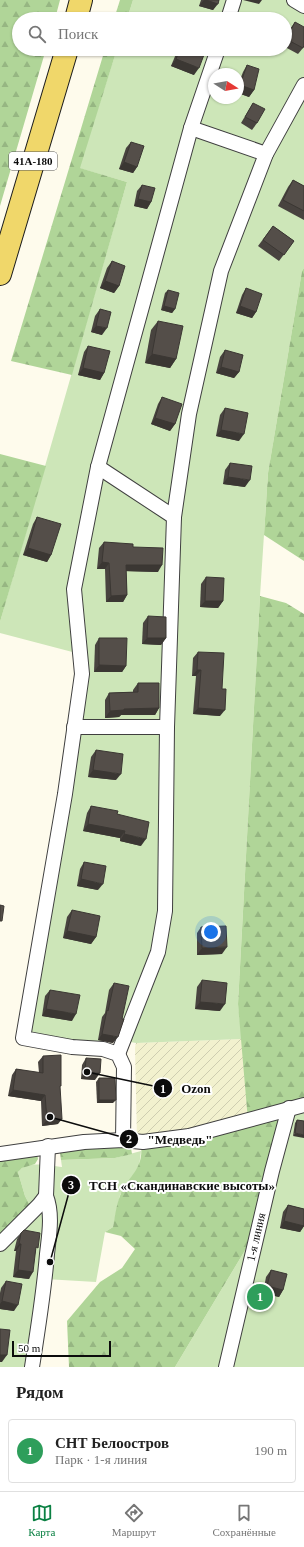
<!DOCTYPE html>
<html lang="ru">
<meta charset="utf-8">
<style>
body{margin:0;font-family:Georgia,serif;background:#f6f6f6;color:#222}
.compass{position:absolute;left:208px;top:68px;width:36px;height:36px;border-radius:50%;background:#fff;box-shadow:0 1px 3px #0004;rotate:101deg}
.scale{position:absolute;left:12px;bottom:10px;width:99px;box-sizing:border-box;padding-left:4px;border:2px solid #0c0c0c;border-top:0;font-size:11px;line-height:14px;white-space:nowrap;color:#0c0c0c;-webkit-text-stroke:3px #fff;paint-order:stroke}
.you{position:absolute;left:211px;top:932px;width:14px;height:14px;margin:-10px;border:3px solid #fff;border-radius:50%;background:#1a73e8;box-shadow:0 0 0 6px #1a73e833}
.badge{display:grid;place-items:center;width:26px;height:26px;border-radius:50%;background:#0b8043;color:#fff;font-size:13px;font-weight:700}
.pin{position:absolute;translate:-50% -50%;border:2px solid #fff;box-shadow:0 1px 4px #0006}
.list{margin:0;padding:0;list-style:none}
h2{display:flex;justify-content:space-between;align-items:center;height:52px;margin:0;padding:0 16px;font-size:17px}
h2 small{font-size:13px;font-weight:400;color:#767676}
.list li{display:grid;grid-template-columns:26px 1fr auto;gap:12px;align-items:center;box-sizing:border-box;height:64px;margin:0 8px 8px;padding:0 8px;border:1px solid #e0e0e0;border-radius:4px}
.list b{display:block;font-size:15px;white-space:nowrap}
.list p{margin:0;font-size:13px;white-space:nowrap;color:#767676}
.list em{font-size:13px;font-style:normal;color:#767676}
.icon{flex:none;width:22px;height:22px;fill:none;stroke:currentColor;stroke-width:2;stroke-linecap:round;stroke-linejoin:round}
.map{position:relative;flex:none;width:304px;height:1367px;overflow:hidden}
.search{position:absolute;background:#fff;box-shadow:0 1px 3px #0004;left:12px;right:12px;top:12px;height:44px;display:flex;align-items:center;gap:10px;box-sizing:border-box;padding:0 14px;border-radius:22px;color:#767676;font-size:15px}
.sheet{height:124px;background:#fff}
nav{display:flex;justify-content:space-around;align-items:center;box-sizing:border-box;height:56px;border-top:1px solid #e0e0e0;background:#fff;font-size:11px;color:#767676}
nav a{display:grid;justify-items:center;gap:2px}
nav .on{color:#0b8043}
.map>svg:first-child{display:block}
.farmland{fill:url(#farmland-furrows)}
.green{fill:#cde6b8;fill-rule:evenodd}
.forest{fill:url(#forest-firs)}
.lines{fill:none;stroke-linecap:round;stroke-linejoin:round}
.minor-casing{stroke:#3f3f3f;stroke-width:16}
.primary-casing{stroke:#1d1d1d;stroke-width:24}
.minor{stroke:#fff;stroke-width:14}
.primary{stroke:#f0d76a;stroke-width:22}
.wall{fill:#48433f}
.shaded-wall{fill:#3b3733}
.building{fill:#544e49;stroke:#3b3733}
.labels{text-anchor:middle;stroke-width:4;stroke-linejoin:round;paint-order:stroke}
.shield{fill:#fff;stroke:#555;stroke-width:1}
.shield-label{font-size:11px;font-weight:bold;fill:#0c0c0c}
.street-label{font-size:12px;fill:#0c0c0c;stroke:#fff}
.leader{fill:none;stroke:#0c0c0c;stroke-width:1.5}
.callout-dot{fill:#0c0c0c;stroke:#fff;stroke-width:1.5}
.mark-label{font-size:12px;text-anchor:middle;font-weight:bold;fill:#fff}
.callout-label{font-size:13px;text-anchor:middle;font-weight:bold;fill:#0c0c0c;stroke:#fff;stroke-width:4;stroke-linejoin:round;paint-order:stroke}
</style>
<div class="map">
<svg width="304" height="1367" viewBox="0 0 304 1367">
<defs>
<pattern id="farmland-furrows" width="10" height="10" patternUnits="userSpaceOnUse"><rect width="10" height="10" fill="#f2f1ce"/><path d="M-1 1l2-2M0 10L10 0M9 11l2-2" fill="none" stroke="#cecdb0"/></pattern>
<pattern id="forest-firs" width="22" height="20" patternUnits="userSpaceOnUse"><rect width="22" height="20" fill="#b0d598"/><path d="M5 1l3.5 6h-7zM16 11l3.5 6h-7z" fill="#96b682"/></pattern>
</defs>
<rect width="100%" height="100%" fill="#fefbec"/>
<!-- farmland -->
<polygon class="farmland" points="242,1039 248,1122 137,1139 135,1048 136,1043"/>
<!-- green -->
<g class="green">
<path d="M133,0h171v268l-2,3 -34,202 -8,123 -22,408 4,35 -106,4 -22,-4 -42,8 -49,-9 57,-384 -80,-21v-11l127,-440 -48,-14 38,-119h168v-30h-158zM214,74h24v24h-24z"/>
<polygon points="304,1104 304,1367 175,1367 259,1227 286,1112"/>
<path d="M141,1151l-2,16 -19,28 -7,32 -8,5 -9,50 -51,-3 -13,88h-32v-123l33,-33 -8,-15 -7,-24c9,-12 31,-6 44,-5l-1,-7 54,-2z"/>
</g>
<!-- forest -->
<g class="forest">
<polygon points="0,0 60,0 55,19 19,19 19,49 46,49 0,206"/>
<polygon points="120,0 133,0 127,19 114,19"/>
<polygon points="105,49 117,49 80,168 127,182 72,375 11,361"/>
<polygon points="304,268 304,561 264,535 268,473 302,271"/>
<polygon points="0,454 46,466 0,622"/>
<path d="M260,596l26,7 18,11v490l-12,4 -33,119 -84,140h-106l-2,-46 33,-39 22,-14 13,-19 -14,-13 -16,-4 8,-5c2,-10 3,-21 7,-31 7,-20 24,-25 21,-51l107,-24 -10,-117z"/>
<polygon points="120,1147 131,1148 132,1154 115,1158 61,1160 60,1153 75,1149"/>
<polygon points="37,1154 38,1159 35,1164 22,1168 18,1172 25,1196 33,1211 0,1244 0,1159"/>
</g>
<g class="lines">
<defs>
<g id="minor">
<polyline points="294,0 304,6"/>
<polyline points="228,19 234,0"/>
<polyline points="191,128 266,154"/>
<polyline points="98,467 174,517"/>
<polyline points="74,727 167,727"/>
<polyline points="118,1054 158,952 165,911 167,727 174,517 189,414 221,271 266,154 304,85"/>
<polyline points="123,1140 124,1067 118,1054 103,1049 72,1047 23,1038 65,794 82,674 74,589 98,467 191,128 218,49"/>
<polyline points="0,1154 84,1142 123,1140 143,1142 189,1136 304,1105"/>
<polyline points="0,1244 39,1205 46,1196"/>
<path d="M32,1367c6,-38 12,-75 15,-113 2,-18 6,-40 -1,-58l2,-50"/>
<polyline points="226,1367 272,1171 289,1108"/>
</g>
<g id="primary">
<polyline points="76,19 81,0"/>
<polyline points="0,274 67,49"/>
</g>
</defs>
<!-- minor casing -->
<use href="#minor" class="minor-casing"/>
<!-- primary casing -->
<use href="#primary" class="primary-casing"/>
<!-- minor -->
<use href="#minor" class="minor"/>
<!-- primary -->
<use href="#primary" class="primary"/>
</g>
<!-- wall -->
<g class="wall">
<polygon points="201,0 219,0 213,10 199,6"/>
<polygon points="254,13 272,19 250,19"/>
<polygon points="295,22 303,48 298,54 285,47 285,39 290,29"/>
<polygon points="178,49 198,49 194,75 171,66"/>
<polygon points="247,65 254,90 249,97 238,93 238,85 243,72"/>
<polygon points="253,103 257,123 252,130 241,123"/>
<polygon points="131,142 137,167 133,173 119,169 126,148"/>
<polygon points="293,180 304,186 304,220 278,206 288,187"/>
<polygon points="142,185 151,202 147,209 134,206 137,191"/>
<polygon points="273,226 294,241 279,261 258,246"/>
<polygon points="112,261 119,286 114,293 100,288 107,268"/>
<polygon points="246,288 256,312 252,318 236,313 242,295"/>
<polygon points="168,290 175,309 172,313 161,310 165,293"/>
<polygon points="100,309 102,335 91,332 95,316"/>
<polygon points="158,321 176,359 170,368 145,363 151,330"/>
<polygon points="88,346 104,373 100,380 78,375 84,352"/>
<polygon points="225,350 239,372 234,378 216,373 220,357"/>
<polygon points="162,397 175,424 170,431 151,424 158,404"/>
<polygon points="225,408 239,441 216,436 220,415"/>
<polygon points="230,463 245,487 223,484 225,470"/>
<polygon points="37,517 51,555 47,562 23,555 33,524"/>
<polygon points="104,542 133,547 158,572 126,571 127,595 123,602 106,602 105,569 97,569 99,548"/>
<polygon points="206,577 223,601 218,608 200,607 201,584"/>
<polygon points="148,616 166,638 161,645 142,644 143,623"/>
<polygon points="99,638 126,666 122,672 94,672 95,645"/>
<polygon points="198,652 222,689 220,716 193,714 196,676 192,676 193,658"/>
<polygon points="138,683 159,708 155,715 121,715 119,717 105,718 105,700 109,693 133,692 133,690"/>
<polygon points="96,750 116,780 88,777 91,757"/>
<polygon points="91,806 117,814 141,846 120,841 120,838 83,831 87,813"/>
<polygon points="84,862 98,890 77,886 80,869"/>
<polygon points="72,910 96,937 91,944 63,938 67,917"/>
<polygon points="201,927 222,954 197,955 197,933"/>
<polygon points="202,980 220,1011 195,1009 197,987"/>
<polygon points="114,983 113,1043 98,1040 102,1017 105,1013 109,990"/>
<polygon points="50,990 72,1021 42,1016 45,996"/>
<polygon points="43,1056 60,1088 58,1124 42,1126 41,1101 8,1096 12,1075 16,1069 39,1073 38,1062"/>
<polygon points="86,1058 95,1080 81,1079 82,1065"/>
<polygon points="99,1078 113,1103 97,1103 96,1082"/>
<polygon points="297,1120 304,1121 293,1136 295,1123"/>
<polygon points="288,1205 304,1209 304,1226 300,1232 280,1228 283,1212"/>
<polygon points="21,1233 36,1250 29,1279 13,1277 16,1251 14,1251 17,1239"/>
<polygon points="271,1270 283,1290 279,1297 263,1293 266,1277"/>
<polygon points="6,1281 14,1311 0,1309 0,1293 1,1288"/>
</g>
<!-- shaded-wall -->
<g class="shaded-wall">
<polygon points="204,0 206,0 218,4 213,10 199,6"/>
<polygon points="243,0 262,0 259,4"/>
<polygon points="176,59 199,68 194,75 171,66"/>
<polygon points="240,85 254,90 249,97 238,93 238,88"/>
<polygon points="124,162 137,167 133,173 119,169"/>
<polygon points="138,199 151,202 147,209 134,206"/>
<polygon points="105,281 119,286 114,293 100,288"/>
<polygon points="164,306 175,309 172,313 161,310"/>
<polygon points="240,306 256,312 252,318 236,313"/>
<polygon points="96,326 107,328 102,335 91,332"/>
<polygon points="152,354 176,359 170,368 145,363"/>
<polygon points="221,367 239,372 234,378 216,373"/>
<polygon points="83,368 104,373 100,380 78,375"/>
<polygon points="155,418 175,424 170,431 151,424"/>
<polygon points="221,430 244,434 239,441 216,436"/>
<polygon points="228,477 250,480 245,487 223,484"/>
<polygon points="28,548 51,555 47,562 23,555"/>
<polygon points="102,562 109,563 105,569 97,569"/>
<polygon points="126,565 162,565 158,572 121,571"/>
<polygon points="127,595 123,602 106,602 111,596"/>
<polygon points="205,601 223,601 218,608 200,607"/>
<polygon points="147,638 166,638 161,645 142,644"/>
<polygon points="99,665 126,666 122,672 94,672"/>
<polygon points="197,670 201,670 196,676 192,676"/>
<polygon points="159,708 155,715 121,715 119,717 105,718 110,711 124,709"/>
<polygon points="198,708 225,710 220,716 193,714"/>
<polygon points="93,770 121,774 116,780 88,777"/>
<polygon points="88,824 125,831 120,838 83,831"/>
<polygon points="124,834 146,839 141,846 120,841"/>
<polygon points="81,879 103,884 98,890 77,886"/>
<polygon points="67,931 96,937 91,944 63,938"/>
<polygon points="227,947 222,954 197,955 202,948"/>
<polygon points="200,1002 225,1004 220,1011 195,1009"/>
<polygon points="46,1009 76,1014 72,1021 42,1016"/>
<polygon points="102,1034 118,1037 113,1043 98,1040"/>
<polygon points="85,1072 100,1073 95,1080 81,1079"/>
<polygon points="13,1090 45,1095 41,1101 8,1096"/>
<polygon points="99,1100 116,1100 113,1103 97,1103"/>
<polygon points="62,1119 58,1124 42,1126 47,1120"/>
<polygon points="295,1133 304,1135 304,1138 293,1136"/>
<polygon points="284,1221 304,1226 300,1232 280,1228"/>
<polygon points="19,1244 21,1244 16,1251 14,1251"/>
<polygon points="18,1270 33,1272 29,1279 13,1277"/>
<polygon points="267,1286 283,1290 279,1297 263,1293"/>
<polygon points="2,1301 18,1305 14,1311 0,1309 0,1304"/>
<polygon points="0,1355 7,1355 2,1362 0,1362"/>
</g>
<!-- building -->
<g class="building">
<polygon points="206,0 219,0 218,4"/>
<polygon points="254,13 272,18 272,19 252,19"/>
<polygon points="295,22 304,27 304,45 303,48 286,39"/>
<polygon points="180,49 198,49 205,52 199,68 176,59"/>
<polygon points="247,65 259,69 254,90 240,85"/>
<polygon points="253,103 265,109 257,123 245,117"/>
<polygon points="131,142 144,146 137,167 124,162"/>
<polygon points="293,180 304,186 304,211 283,200"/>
<polygon points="142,185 155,188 151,202 138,199"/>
<polygon points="273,226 294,241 284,255 263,240"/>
<polygon points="112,261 125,266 119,286 105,281"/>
<polygon points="246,288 262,294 256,312 240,306"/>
<polygon points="168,290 179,293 175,309 164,306"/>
<polygon points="100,309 111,312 107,328 96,326"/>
<polygon points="158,321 183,326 176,359 152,354"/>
<polygon points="88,346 110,351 104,373 83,368"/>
<polygon points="225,350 243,355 239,372 221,367"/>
<polygon points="162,397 182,404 175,424 155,418"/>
<polygon points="225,408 248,413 244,434 221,430"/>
<polygon points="230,463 252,466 250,480 228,477"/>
<polygon points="37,517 61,524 51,555 28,548"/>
<polygon points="104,542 133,544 133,547 163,548 162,565 126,565 127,595 111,596 109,563 102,562"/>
<polygon points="206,577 224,578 223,601 205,601"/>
<polygon points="148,616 166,617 166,638 147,638"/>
<polygon points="99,638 127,638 126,666 99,665"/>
<polygon points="198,652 224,653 222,689 226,689 225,710 198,708 201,670 197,670"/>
<polygon points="138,683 159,683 159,708 124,709 124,710 110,711 109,693 138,692"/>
<polygon points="96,750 123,754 121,774 93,770"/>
<polygon points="91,806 118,811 117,814 149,822 146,839 124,834 125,831 88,824"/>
<polygon points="84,862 106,866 103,884 81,879"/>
<polygon points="0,905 4,906 2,921 0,921"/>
<polygon points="72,910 100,916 96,937 67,931"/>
<polygon points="226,926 227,947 202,948 201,927"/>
<polygon points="202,980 227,983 225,1004 200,1002"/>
<polygon points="114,983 129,986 122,1019 124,1019 118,1037 102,1034 107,1010 108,1011"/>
<polygon points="50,990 80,995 76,1014 46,1009"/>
<polygon points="61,1055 61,1086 60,1086 62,1119 47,1120 45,1095 13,1090 16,1069 43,1073 43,1056"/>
<polygon points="86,1058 101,1059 100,1073 85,1072"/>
<polygon points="99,1078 115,1078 116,1100 99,1100"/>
<polygon points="297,1120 304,1121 304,1135 295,1133"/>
<polygon points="288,1205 304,1209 304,1226 284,1221"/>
<polygon points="24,1230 40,1233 38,1248 36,1247 33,1272 18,1270 21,1244 19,1244 21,1233"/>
<polygon points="271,1270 287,1274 283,1290 267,1286"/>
<polygon points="6,1281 22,1284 18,1305 2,1301"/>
<polygon points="0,1329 10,1330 7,1355 0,1355"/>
</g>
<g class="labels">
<!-- shield labels -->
<rect class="shield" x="9" y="152" width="48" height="18" rx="3"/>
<g class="shield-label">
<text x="33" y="165">41А-180</text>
</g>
<!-- street labels -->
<g class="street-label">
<text transform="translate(256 1237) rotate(-77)" y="4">1-я линия</text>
</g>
</g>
<!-- callouts -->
<path class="leader" d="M87 1072L163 1088M50 1117L129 1139M50 1262L71 1185"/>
<g class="callout-dot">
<circle cx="87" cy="1072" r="4"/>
<circle cx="50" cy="1117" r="4"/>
<circle cx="50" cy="1262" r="4"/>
<circle cx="163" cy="1088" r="10"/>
<circle cx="129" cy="1139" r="10"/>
<circle cx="71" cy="1185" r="10"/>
</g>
<g class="mark-label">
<text x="163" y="1093">1</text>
<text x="129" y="1143">2</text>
<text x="71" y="1189">3</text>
</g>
<g class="callout-label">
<text x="196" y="1093">Ozon</text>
<text x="180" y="1144">"Медведь"</text>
<text x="182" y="1190">ТСН «Скандинавские высоты»</text>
</g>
</svg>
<svg class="compass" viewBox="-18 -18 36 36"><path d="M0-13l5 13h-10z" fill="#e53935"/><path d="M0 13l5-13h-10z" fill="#767676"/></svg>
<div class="scale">50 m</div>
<div class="you"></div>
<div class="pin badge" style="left:260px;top:1297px;background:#2e9e5b">1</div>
<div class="search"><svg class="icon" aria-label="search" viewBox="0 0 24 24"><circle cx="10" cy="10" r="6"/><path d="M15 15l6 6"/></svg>Поиск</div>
</div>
<section class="sheet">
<h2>Рядом<small></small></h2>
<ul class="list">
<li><span class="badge" style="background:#2e9e5b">1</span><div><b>СНТ Белоостров</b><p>Парк · 1-я линия</p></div><em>190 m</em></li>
</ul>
</section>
<nav>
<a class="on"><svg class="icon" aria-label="map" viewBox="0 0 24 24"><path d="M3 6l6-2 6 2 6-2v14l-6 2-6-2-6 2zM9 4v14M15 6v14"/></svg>Карта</a>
<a><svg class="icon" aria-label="directions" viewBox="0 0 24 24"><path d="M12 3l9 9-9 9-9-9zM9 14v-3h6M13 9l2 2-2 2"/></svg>Маршрут</a>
<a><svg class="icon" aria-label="saved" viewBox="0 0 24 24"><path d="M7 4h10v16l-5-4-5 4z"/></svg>Сохранённые</a>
</nav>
